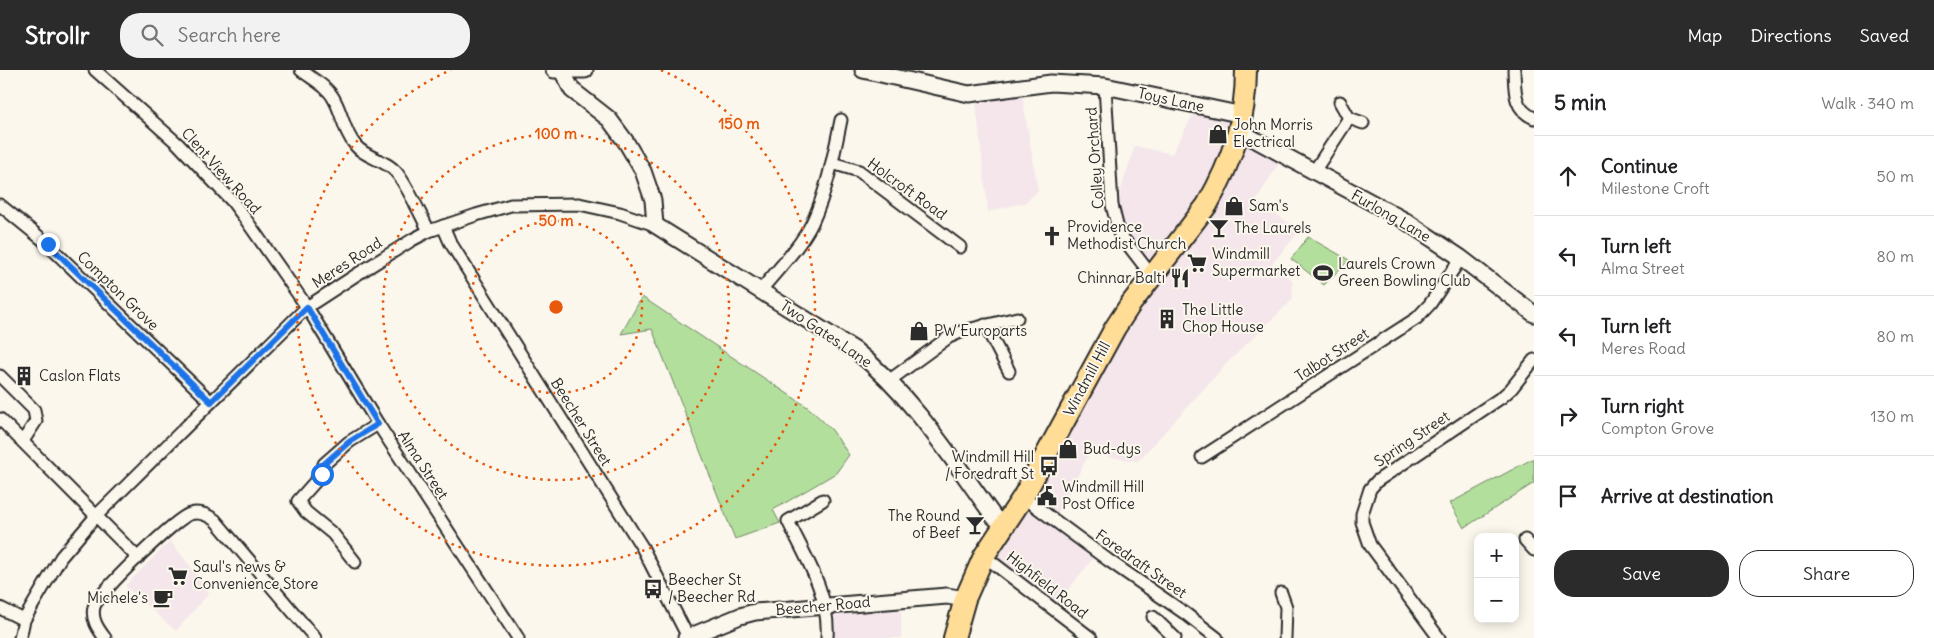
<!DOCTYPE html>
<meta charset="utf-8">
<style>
body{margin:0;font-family:Delius,sans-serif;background:#f2f2f2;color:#202124}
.controls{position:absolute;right:15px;bottom:15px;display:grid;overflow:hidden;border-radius:10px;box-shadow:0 2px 12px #0003}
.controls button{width:45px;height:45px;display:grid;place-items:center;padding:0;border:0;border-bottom:1px solid #e0e0e0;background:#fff;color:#202124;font:25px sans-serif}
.stop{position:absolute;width:15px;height:15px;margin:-11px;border:4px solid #1a73e8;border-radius:50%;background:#fff}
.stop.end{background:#1a73e8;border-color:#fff;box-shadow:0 1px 5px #0008}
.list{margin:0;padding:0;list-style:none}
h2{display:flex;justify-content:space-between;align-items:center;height:65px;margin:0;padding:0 20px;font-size:21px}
h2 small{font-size:16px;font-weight:400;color:#757577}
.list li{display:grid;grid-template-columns:32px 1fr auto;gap:15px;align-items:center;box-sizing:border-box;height:80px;padding:0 20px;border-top:1px solid #e0e0e0}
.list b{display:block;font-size:19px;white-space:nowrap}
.list p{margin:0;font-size:16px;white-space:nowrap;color:#757577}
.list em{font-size:16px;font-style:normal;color:#757577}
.actions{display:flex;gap:10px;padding:15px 20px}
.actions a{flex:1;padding:11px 0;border:1px solid #2b2b2b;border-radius:20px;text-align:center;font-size:18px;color:#2b2b2b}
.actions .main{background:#2b2b2b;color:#fff}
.icon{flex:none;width:28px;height:28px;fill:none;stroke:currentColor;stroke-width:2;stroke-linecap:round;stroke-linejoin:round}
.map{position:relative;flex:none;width:1534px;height:568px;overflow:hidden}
header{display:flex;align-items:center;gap:30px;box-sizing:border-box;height:70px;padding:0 25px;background:#2b2b2b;color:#fff}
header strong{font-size:24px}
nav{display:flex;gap:28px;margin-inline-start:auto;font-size:18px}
.search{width:350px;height:45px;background:#f2f2f2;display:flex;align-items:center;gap:12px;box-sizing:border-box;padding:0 18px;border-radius:20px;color:#757577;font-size:19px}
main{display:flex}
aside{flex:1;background:#fff}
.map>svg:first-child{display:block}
.built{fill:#f4e6eb}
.green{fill:#b3df9d;stroke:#6f8564}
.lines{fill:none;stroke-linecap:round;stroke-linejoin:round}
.street-casing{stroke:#2b2b2b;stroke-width:15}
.secondary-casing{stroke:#2b2b2b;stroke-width:19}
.highway-casing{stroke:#2b2b2b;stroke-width:24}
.street{stroke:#fbf7ec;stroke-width:11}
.secondary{stroke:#fbf7ec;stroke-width:15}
.highway{stroke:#ffdd96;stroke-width:20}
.route{stroke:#1a73e8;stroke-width:6}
.ring{fill:none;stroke:#e8590c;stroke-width:2.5;stroke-dasharray:2.5 5}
.labels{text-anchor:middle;stroke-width:4;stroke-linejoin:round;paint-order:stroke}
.street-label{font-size:15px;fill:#2b2b2b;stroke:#fbf7ec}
.poi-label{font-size:15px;fill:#2b2b2b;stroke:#fbf7ec;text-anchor:start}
.centre{fill:#e8590c;stroke:#fbf7ec;stroke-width:2.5}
.ring-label{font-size:15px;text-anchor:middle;font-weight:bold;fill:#e8590c;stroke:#fbf7ec;stroke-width:4;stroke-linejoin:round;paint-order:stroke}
</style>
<header>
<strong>Strollr</strong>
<div class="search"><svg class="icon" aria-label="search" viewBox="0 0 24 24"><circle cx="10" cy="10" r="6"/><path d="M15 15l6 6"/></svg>Search here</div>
<nav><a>Map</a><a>Directions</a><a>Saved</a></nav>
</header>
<main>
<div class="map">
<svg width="1534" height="568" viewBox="0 0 1534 568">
<rect width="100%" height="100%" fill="#fbf7ec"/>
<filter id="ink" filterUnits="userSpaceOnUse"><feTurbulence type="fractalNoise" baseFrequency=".02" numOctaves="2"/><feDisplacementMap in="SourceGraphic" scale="10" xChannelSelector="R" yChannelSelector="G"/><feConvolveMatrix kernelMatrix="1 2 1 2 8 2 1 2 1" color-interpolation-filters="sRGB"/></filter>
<g filter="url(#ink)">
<!-- built -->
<g class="built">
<polygon points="1022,25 1038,121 1026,132 988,142 976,33"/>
<polygon points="1194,43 1237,53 1234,104 1247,73 1280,91 1256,131 1300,160 1272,194 1292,210 1293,229 1228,292 1138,391 1109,387 1093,377 1052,453 1095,486 1057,533 991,488 1119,269 1200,158 1152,191 1122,160 1120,132 1120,122 1135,76 1172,84"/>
<polygon points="170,471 190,496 209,523 176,561 125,516"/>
<polygon points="901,536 901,568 835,568 835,540"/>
</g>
<!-- green -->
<g class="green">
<polygon points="1308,167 1349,190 1324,215 1291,189"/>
<polygon points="642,227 809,338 832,360 849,385 836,403 773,440 780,453 735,469 652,259 621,264"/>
<polygon points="1534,388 1534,413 1464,458 1450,433"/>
</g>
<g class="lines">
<defs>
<g id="street">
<polyline points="95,0 178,74 232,131 244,147 307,237 378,354 518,568"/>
<path d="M301,0c11,9 28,17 34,31 8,15 9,31 21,45 10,12 28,13 39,25 11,11 26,45 34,60"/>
<path d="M1514,0c1,20 -1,39 20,48"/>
<polyline points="1105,16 1112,135 1119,163 1152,206"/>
<polyline points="1340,32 1349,48"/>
<polyline points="832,93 859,101 960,177"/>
<polyline points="1313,103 1349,48 1363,53"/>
<polyline points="0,135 43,170 211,332"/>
<polyline points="443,156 450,172 642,477 688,567"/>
<path d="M761,220c17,-21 39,-43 51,-67 15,-32 22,-69 29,-103"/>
<polyline points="985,255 1009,301"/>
<polyline points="0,306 34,340 36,351 23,371"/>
<polyline points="890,310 949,267 963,261 1017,248"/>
<polyline points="0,349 138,488"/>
<polyline points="1202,387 1417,248 1430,234 1461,188"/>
<polyline points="1023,427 1108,490 1186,544 1217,568"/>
<path d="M823,430l-35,21c18,37 42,74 39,117"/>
<polyline points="1525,470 1534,480"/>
<polyline points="984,486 1091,568"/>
<polyline points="355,492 333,464 306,442 298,431 322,404 324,394 349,372 378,354"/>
<polyline points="1281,523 1286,537 1285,568"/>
<polyline points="0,538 24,550"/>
<polyline points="1153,547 1175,568"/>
<polyline points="20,568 24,550 61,487 97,445 307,237 356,205 412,170 429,161 476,145 511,135 579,134 620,143 655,155"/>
<path d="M105,568c-7,-9 -14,-19 -11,-31 3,-13 82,-89 96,-93 9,-3 18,1 25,6l100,118"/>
<polyline points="1439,568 1370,475 1362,452 1362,444 1370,419 1377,411 1502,327 1511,319 1534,290"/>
</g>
<g id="secondary">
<polyline points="554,0 585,0"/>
<polyline points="863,0 969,24 1051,13 1105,16 1243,45"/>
<path d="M562,1l10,19 37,29 17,23 17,29 10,29 2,25 200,125c57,46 97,109 139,167l10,7"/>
<polyline points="1239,61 1404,150 1461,188 1534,244"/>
<polyline points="686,568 740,546 755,542 947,526 965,529"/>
</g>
<path id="highway" d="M954,568l11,-39 19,-43 39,-59 92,-169 15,-23 77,-100c25,-44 39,-84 39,-135"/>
</defs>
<!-- street casing -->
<use href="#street" class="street-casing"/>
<!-- secondary casing -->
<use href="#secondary" class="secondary-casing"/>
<!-- highway casing -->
<use href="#highway" class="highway-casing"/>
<!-- street -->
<use href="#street" class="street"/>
<!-- secondary -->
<use href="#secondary" class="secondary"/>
<!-- highway -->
<use href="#highway" class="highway"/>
</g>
</g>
<g class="lines" filter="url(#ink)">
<!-- route -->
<polyline class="route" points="48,174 211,332 307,237 378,354 349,372 324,394 322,404"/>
</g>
<!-- distance rings -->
<g class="ring">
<circle cx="556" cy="237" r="86"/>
<circle cx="556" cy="237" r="173"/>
<path d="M661 0A259 259 0 1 1 451 0"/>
</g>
<!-- icons -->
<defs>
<symbol id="shop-bare" viewBox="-9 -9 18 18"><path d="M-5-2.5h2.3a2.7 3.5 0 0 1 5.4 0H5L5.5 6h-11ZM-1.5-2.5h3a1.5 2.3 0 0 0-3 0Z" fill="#2b2b2b" stroke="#fbf7ec" stroke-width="2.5" paint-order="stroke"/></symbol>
<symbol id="bar-bare" viewBox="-9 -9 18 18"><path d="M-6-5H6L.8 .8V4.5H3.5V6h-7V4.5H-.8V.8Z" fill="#2b2b2b" stroke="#fbf7ec" stroke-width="2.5" paint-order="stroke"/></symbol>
<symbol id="church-bare" viewBox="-9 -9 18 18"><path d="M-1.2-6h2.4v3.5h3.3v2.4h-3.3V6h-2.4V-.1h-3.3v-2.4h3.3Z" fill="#2b2b2b" stroke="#fbf7ec" stroke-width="2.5" paint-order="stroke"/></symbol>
<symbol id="supermarket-bare" viewBox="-9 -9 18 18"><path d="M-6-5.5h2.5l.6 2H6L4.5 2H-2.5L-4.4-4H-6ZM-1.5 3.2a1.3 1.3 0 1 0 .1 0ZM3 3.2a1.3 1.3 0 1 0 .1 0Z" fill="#2b2b2b" stroke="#fbf7ec" stroke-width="2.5" paint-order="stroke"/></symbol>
<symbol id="stadium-bare" viewBox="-9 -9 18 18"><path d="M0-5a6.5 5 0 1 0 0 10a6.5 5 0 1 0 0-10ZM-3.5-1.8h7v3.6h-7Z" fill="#2b2b2b" stroke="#fbf7ec" stroke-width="2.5" paint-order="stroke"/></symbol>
<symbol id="restaurant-bare" viewBox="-9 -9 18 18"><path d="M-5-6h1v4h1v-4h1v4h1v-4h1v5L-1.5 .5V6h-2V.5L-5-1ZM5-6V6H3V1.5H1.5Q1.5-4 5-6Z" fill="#2b2b2b" stroke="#fbf7ec" stroke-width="2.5" paint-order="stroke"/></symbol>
<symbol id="building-bare" viewBox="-9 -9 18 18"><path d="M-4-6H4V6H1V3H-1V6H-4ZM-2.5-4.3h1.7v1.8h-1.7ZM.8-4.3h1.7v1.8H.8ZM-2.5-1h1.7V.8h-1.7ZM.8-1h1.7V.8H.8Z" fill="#2b2b2b" stroke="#fbf7ec" stroke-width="2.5" paint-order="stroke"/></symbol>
<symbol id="bus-bare" viewBox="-9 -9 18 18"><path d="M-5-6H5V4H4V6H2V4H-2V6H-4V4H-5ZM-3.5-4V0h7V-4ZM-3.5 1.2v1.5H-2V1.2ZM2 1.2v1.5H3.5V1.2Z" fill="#2b2b2b" stroke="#fbf7ec" stroke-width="2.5" paint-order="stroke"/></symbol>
<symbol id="civic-bare" viewBox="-9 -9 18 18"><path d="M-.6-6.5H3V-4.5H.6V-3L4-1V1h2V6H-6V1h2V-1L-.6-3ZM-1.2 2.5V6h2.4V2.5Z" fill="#2b2b2b" stroke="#fbf7ec" stroke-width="2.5" paint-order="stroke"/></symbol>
<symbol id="cafe-bare" viewBox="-9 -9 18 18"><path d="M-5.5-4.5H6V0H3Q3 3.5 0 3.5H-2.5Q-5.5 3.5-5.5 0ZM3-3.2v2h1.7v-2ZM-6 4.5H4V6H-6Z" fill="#2b2b2b" stroke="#fbf7ec" stroke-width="2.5" paint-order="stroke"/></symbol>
</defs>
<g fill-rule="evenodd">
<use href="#shop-bare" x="1204" y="50" width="28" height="28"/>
<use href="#shop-bare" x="1220" y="122" width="28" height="28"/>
<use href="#bar-bare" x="1205" y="144" width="28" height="28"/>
<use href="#church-bare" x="1038" y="152" width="28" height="28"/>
<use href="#supermarket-bare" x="1183" y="179" width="28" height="28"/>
<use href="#stadium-bare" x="1309" y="189" width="28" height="28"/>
<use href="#restaurant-bare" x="1166" y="194" width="28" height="28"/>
<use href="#building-bare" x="1153" y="235" width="28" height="28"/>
<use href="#shop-bare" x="905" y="247" width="28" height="28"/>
<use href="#building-bare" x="10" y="292" width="28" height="28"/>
<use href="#shop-bare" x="1054" y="365" width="28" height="28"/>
<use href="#bus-bare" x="1035" y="382" width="28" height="28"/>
<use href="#civic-bare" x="1033" y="412" width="28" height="28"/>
<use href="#bar-bare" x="961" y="441" width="28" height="28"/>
<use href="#supermarket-bare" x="164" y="492" width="28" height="28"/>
<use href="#bus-bare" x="639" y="505" width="28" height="28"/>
<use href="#cafe-bare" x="149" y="514" width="28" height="28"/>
</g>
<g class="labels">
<!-- street labels -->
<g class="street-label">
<text transform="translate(1171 30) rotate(12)" y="5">Toys Lane</text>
<text transform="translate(1095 88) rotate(-94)" y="5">Colley Orchard</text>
<text transform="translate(221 101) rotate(48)" y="5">Clent View Road</text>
<text transform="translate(907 119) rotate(36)" y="5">Holcroft Road</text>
<text transform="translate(1391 146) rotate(30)" y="5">Furlong Lane</text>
<text transform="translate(347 193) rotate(-33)" y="5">Meres Road</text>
<text transform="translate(118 221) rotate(44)" y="5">Compton Grove</text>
<text transform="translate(826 264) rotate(34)" y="5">Two Gates Lane</text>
<text transform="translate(1332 285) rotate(-33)" y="5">Talbot Street</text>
<text transform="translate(1087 309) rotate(-62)" y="5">Windmill Hill</text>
<text transform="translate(581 352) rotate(58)" y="5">Beecher Street</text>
<text transform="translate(1412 369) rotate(-34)" y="5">Spring Street</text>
<text transform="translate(423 395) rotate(57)" y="5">Alma Street</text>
<text transform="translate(1141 494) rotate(35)" y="5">Foredraft Street</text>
<text transform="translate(1047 515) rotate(38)" y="5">Highfield Road</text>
<text transform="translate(823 536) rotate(-5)" y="5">Beecher Road</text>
</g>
<!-- poi labels -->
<g class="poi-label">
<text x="1233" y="60">John Morris<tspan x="1233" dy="17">Electrical</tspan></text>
<text x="1249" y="141">Sam's</text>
<text x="1067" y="162">Providence<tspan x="1067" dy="17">Methodist Church</tspan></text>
<text x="1234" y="163">The Laurels</text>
<text x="1212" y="189">Windmill<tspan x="1212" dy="17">Supermarket</tspan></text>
<text x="1338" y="199">Laurels Crown<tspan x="1338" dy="17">Green Bowling Club</tspan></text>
<text x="1165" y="213" text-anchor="end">Chinnar Balti</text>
<text x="1182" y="245">The Little<tspan x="1182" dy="17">Chop House</tspan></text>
<text x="934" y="266">PW Europarts</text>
<text x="39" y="311">Caslon Flats</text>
<text x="1083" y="384">Bud-dys</text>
<text x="1034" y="392" text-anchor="end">Windmill Hill<tspan x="1034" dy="17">/ Foredraft St</tspan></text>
<text x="1062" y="422">Windmill Hill<tspan x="1062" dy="17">Post Office</tspan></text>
<text x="960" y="451" text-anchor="end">The Round<tspan x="960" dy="17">of Beef</tspan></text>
<text x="193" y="502">Saul's news &amp;<tspan x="193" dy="17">Convenience Store</tspan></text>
<text x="668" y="515">Beecher St<tspan x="668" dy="17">/ Beecher Rd</tspan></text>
<text x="148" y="533" text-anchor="end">Michele's</text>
</g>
</g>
<circle cx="556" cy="237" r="8" class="centre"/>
<g class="ring-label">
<text x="739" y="59">150 m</text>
<text x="556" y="69">100 m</text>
<text x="556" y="156">50 m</text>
</g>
</svg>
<div class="controls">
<button>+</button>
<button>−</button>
</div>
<div class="stop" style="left:322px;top:404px"></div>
<div class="stop end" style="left:48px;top:174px"></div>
</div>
<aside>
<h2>5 min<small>Walk · 340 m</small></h2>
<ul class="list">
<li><svg class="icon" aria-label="ahead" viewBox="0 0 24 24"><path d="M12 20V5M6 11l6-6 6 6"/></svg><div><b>Continue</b><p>Milestone Croft</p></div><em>50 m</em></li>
<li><svg class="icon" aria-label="left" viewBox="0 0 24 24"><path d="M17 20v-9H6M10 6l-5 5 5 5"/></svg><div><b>Turn left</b><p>Alma Street</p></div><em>80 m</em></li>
<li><svg class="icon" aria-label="left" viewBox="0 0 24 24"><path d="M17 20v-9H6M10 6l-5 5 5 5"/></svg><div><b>Turn left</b><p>Meres Road</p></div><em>80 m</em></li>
<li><svg class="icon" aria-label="right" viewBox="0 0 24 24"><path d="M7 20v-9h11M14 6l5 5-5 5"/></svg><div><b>Turn right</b><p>Compton Grove</p></div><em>130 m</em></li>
<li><svg class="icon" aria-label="arrive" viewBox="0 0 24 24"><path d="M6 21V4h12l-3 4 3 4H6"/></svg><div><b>Arrive at destination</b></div></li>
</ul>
<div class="actions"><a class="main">Save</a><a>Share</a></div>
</aside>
</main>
